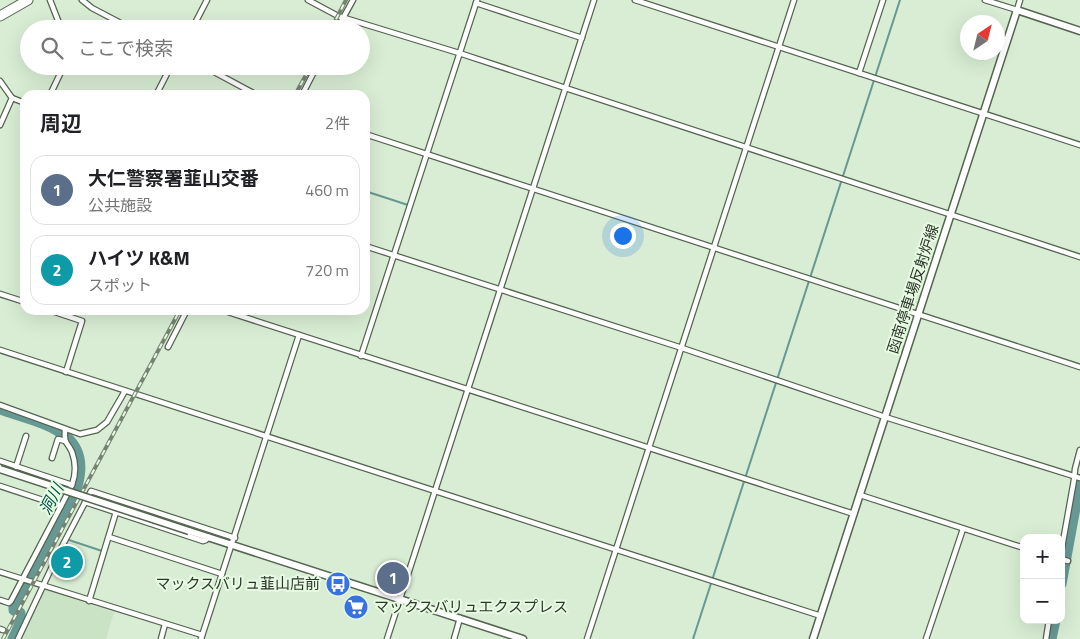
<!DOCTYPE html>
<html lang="ja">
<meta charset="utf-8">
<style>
body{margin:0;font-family:"Titillium Web","Noto Sans JP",sans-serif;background:#f6f6f6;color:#202124}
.controls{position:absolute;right:15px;bottom:15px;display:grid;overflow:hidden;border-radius:10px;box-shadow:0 5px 20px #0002}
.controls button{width:45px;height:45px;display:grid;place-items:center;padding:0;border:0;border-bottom:1px solid #e0e0e0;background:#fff;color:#202124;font:25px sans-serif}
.compass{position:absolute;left:960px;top:15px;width:45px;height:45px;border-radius:50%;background:#fff;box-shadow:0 5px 20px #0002;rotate:35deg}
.you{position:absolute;left:622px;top:235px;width:18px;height:18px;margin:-12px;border:4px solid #fff;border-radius:50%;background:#1a73e8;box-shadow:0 0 0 8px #1a73e833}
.badge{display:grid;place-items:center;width:32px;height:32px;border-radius:50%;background:#3672e1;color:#fff;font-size:16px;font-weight:700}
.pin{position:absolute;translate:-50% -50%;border:2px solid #fff;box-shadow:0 1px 5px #0006}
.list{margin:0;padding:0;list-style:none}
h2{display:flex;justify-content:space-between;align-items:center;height:65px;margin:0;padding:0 20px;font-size:21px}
h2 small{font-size:16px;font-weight:400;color:#757577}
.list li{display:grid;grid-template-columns:32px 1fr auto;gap:15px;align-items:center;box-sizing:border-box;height:70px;margin:0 10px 10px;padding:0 10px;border:1px solid #e0e0e0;border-radius:15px}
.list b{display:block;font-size:19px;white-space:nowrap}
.list p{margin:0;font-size:16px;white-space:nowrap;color:#757577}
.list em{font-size:16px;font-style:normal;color:#757577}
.icon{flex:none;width:28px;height:28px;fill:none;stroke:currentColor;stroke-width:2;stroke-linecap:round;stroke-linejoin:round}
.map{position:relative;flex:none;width:1080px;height:639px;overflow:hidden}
.search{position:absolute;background:#fff;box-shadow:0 5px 20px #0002;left:20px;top:20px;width:350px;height:55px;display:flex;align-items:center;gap:12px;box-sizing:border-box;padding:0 18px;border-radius:28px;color:#757577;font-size:19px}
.panel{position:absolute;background:#fff;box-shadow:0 5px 20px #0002;left:20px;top:90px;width:350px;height:225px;border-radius:15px}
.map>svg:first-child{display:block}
.built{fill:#cae3c5}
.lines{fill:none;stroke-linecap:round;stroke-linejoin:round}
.stream{stroke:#679994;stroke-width:2}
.river{stroke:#679994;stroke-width:11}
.street-casing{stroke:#53644f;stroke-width:7}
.secondary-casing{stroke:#53644f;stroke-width:9}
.highway-casing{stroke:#53644f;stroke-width:11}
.street{stroke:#fff;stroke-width:4.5}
.secondary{stroke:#fff;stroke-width:6}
.highway{stroke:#fff;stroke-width:9}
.rail-casing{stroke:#768372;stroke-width:4}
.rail{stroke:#e6fbe1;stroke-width:2;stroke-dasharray:5.5;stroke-linecap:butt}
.secondary-bridge-casing{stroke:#53644f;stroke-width:9;stroke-linecap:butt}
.secondary-bridge{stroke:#fff;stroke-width:6}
.labels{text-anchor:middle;stroke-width:4;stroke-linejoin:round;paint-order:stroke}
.street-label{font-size:15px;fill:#2e362c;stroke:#e6fbe1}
.poi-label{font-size:15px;fill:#2e362c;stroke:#e6fbe1;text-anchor:end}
.water-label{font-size:16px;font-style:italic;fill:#024f4b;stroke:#e6fbe1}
</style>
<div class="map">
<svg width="1080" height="639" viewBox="0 0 1080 639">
<rect width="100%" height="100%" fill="#d9edd4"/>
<!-- built -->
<polygon class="built" points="45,590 114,612 106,639 21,639 29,623 30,616"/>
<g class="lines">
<!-- stream -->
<g class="stream">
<polyline points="365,191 408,205"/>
<polyline points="69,540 102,551"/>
<polyline points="693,639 900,0"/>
</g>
<!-- river -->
<g class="river">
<path d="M0,409c40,14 93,21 77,77l-63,119v5l6,3c2,10 -3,17 -7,26"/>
<polyline points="1061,584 1080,481"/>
<polyline points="1051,639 1055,620"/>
</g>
<defs>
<g id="street">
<polyline points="50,0 59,23 60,29"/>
<polyline points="82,0 92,8 132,29"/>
<polyline points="308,0 338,16 459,53 1080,257"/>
<polyline points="635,0 1080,145"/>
<polyline points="985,0 1017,10 1020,0"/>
<polyline points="476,3 582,38"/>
<polyline points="192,29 207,0"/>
<polyline points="337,29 353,0"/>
<polyline points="203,66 257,95"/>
<polyline points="859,73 883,0"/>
<polyline points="0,81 12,98 25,103"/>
<polyline points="50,95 60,74 61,66"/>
<polyline points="156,95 171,66"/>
<polyline points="302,95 317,66"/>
<polyline points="0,125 12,98"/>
<polyline points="365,134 1080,367"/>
<polyline points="365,246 682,348 885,417 1080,478"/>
<polyline points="0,294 25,302"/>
<polyline points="49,310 82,321 66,372"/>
<polyline points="222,310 854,514"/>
<polyline points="168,347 187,310"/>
<polyline points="0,350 821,616"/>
<polyline points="361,356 477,0"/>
<polyline points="0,405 80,434 97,430 107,422 125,391"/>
<polyline points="52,458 58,439 65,441"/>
<polyline points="0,461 72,485"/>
<polyline points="16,467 26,436"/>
<polyline points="0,486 61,506"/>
<polyline points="860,495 1024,548"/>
<polyline points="85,502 203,541 206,540 209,537"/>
<polyline points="109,537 222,574"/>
<polyline points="1061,553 1074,480 1075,469 1080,450"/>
<polyline points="1061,559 1068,561"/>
<polyline points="0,572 202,635"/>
<path d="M0,600l9,3 2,-2 61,-116c4,-11 4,-22 0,-33 -5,-11 -8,-7 -7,-22"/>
<polyline points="89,601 116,512"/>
<polyline points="0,629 3,630"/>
<polyline points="18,639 58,554 91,491 235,538"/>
<polyline points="161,639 165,624"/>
<polyline points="201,639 299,335"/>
<polyline points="387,639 594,0"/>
<polyline points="454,639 460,618"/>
<polyline points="587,639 794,0"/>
<polyline points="926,639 963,529"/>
<polyline points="1046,639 1049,620"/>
</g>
<g id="secondary">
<polyline points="189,531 523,639"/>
<polyline points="813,639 1017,10 1080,31"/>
</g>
<polyline id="highway" points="0,16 28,0"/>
</defs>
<!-- street casing -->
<use href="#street" class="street-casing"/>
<!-- secondary casing -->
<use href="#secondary" class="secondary-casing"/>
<!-- highway casing -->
<use href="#highway" class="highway-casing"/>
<!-- street -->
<use href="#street" class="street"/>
<!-- secondary -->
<use href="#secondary" class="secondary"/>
<!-- highway -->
<use href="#highway" class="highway"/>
<defs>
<g id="rail">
<polyline points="331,29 346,0"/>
<polyline points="295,95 311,66"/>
<polyline points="3,639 180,310"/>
</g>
</defs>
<!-- rail casing -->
<use href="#rail" class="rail-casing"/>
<!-- rail -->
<use href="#rail" class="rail"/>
<defs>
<polyline id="secondary-bridge" points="0,469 189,531"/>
</defs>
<!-- secondary-bridge casing -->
<use href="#secondary-bridge" class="secondary-bridge-casing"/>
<!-- secondary-bridge -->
<use href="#secondary-bridge" class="secondary-bridge"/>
</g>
<!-- icons -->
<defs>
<symbol id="bus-disc" viewBox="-11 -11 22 22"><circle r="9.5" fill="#3672e1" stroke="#e6fbe1"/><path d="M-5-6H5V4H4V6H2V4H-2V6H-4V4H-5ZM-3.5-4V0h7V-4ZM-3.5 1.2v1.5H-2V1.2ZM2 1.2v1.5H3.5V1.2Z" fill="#fff"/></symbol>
<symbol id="supermarket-disc" viewBox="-11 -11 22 22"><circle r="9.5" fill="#3672e1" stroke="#e6fbe1"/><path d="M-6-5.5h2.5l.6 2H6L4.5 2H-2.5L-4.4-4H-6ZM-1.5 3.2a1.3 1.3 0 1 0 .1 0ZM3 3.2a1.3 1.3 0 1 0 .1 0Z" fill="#fff"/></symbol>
</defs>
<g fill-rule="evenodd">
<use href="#bus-disc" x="324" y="570" width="28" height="28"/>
<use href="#supermarket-disc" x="342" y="593" width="28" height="28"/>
</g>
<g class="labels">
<!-- street labels -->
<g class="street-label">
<text transform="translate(913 289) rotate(-72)" y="5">函南停車場反射炉線</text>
</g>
<!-- poi labels -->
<g class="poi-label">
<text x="320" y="589">マックスバリュ韮山店前</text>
<text x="374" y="612" text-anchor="start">マックスバリュエクスプレス</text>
</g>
<!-- water labels -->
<g class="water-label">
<text transform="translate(51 499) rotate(-62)" y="6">洞川</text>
</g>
</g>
</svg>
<div class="controls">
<button>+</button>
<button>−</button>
</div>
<svg class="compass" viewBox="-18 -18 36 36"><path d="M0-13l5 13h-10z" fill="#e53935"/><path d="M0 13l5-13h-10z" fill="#757577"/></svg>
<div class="you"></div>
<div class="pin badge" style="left:393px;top:578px;background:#5c6f8a">1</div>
<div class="pin badge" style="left:67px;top:562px;background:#0f9aa8">2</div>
<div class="search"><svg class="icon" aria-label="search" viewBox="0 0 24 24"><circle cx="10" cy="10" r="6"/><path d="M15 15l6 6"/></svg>ここで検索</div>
<section class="panel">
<h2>周辺<small>2件</small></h2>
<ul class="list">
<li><span class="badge" style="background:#5c6f8a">1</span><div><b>大仁警察署韮山交番</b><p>公共施設</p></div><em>460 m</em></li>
<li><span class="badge" style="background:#0f9aa8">2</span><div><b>ハイツ K&amp;M</b><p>スポット</p></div><em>720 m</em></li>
</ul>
</section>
</div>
